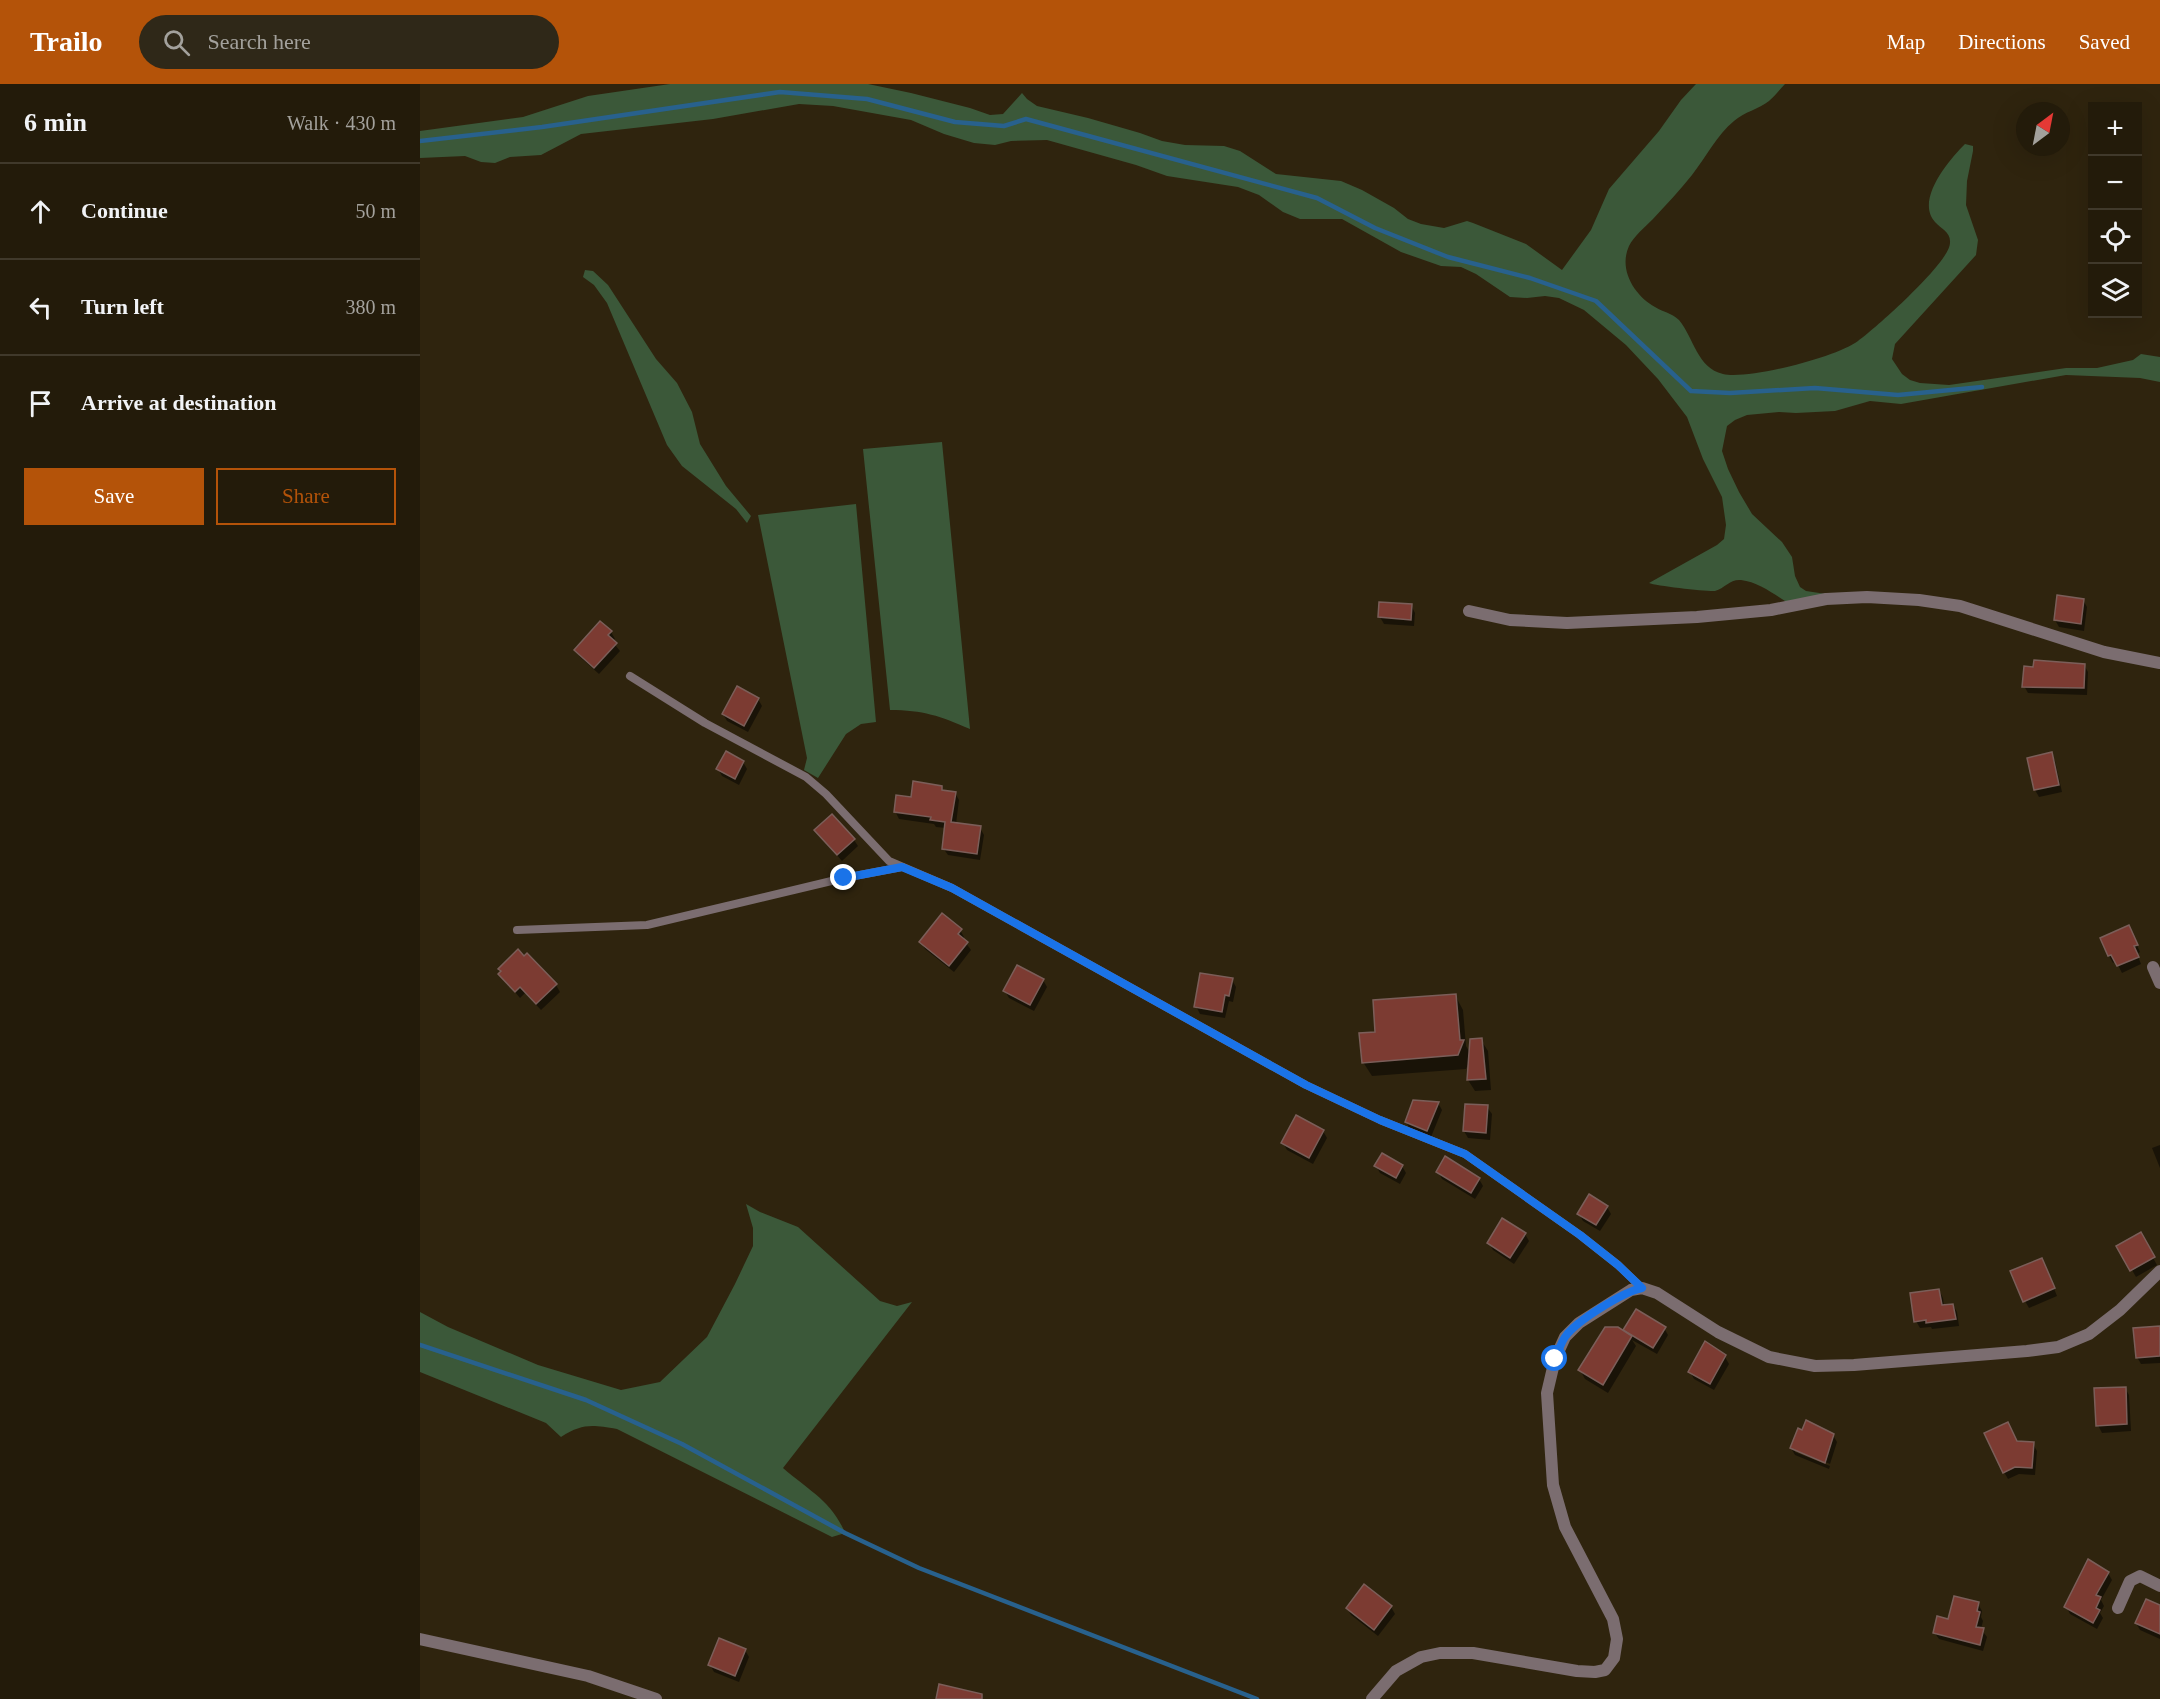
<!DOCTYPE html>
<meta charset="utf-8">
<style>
body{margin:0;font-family:"Times New Roman",serif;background:#2f2818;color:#f1f3f6}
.controls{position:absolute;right:18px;top:18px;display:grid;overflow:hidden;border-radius:0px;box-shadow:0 6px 24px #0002}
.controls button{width:54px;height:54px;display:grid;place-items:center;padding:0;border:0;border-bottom:2px solid #40392b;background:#231b0a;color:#f1f3f6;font:30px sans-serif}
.compass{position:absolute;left:1596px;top:18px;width:54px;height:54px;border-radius:50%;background:#231b0a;box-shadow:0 6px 24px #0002;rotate:32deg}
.stop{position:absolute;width:18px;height:18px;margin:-14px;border:4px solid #1a73e8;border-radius:50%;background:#fff}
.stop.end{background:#1a73e8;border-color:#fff;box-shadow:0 2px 6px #0008}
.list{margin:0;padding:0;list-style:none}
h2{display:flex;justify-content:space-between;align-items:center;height:78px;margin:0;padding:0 24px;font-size:26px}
h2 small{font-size:20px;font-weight:400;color:#a3a19c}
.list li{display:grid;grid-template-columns:39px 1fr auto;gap:18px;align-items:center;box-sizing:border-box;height:96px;padding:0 24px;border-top:2px solid #40392b}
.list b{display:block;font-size:22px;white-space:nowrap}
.list em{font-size:20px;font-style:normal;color:#a3a19c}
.actions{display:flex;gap:12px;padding:18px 24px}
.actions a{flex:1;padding:14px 0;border:2px solid #b45309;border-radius:0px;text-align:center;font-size:21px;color:#b45309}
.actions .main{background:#b45309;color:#fff}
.icon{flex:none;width:33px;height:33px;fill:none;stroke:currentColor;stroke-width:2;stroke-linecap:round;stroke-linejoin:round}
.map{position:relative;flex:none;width:1740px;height:1615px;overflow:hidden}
header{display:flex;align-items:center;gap:36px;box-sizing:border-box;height:84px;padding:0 30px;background:#b45309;color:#fff}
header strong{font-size:28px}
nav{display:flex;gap:33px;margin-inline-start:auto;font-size:21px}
.search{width:420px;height:54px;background:#2f2818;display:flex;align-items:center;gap:15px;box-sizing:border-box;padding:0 21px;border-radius:33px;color:#a3a19c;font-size:22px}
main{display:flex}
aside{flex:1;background:#231b0a}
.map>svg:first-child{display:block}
.green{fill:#3b5839}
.shadow{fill:#0007}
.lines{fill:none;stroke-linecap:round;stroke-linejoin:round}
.stream{stroke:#28618d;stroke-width:4.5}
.building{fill:#7c3b32;stroke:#7b5e59;stroke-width:1.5}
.lane{stroke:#7b6d70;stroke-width:8}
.street{stroke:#7b6d70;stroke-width:12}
.route{stroke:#1a73e8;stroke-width:8}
</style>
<header>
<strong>Trailo</strong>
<div class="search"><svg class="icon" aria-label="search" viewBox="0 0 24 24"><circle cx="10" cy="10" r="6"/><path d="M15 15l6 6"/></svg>Search here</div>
<nav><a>Map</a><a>Directions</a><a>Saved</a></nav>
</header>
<main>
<aside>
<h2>6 min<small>Walk · 430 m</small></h2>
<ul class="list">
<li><svg class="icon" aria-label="ahead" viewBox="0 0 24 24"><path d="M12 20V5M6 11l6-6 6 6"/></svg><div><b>Continue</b></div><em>50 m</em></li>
<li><svg class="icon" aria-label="left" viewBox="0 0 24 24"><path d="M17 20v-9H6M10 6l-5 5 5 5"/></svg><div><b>Turn left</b></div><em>380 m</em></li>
<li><svg class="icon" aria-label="arrive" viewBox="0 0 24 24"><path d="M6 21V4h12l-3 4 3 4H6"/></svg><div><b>Arrive at destination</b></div></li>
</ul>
<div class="actions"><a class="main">Save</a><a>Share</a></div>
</aside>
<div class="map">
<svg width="1740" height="1615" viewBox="0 0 1740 1615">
<rect width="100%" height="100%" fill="#2f240e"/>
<!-- green -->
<g class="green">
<path d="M250,0h198l43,9 59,15 20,7 13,-1 19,-21 5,6 10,7 51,12 52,15 22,8 23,4 39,1 16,5 36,23 65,7 21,9 32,18 14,11 13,5 23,4 23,-7 6,2 53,21 36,26 29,-40 18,-41 50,-58 22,-31 15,-16h89c-5,5 -10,12 -16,17 -10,8 -25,11 -35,20 -17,14 -28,36 -42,54 -12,15 -26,30 -39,44 -8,8 -19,17 -24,27 -11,24 6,50 26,61 8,5 17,6 24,13 15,18 18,48 44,54 25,6 114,-17 135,-33 18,-13 92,-79 92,-98 1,-11 -9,-14 -15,-21 -20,-22 14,-62 30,-78l8,2v5l-6,30 -1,24 12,35 -2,15 -81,89 -3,15 10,15 8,6 10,3 29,2 117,-17h31l36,-8 8,-6 19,3v25l-20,-4 -74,-3 -165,29 -31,-3 -35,10 -39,2 -17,-1 -32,3 -12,5 -8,6 -5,25 6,18 11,23 13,22 30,28 10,15 3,19 5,11 6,4 20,3 -38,9c-14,-9 -30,-21 -47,-23 -11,-1 -16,8 -26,11 -5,1 -59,-5 -66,-8l68,-38 7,-6 2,-14 -4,-28 -19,-38 -16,-42 -29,-38 -32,-34 -42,-35 -25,-12 -14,-2 -18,2 -17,-1 -34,-23 -15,-7 -20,-1 -40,-14 -59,-33h-42l-17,-7 -24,-17 -21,-8 -71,-11 -31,-11 -89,-25 -36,1 -16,4 -21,-2 -30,-9 -33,-14 -78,-14 -34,-2 -86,15 -132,15 -40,21 -31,2 -15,6 -14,-1 -16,-6 -45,2v-27l103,-14 65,-21z"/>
<polygon points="165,186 173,187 188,201 236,275 257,299 272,328 280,360 306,402 331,432 327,439 316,425 262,382 247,361 187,219 174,201 163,193"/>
<path d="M522,358l28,287c-30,-13 -47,-19 -80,-19l-27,-261z"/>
<polygon points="436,420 456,638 441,640 426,650 398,694 384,686 387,674 338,431"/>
<path d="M326,1120l14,8 38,15 82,74 17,5 15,-4 -129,166c25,22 49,33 62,65l-13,4 -215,-108c-25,-4 -34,-6 -56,8l-15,-14 -126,-51v-60l28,15 90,38 83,25 39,-8 47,-45 28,-53 18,-38v-18z"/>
</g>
<!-- shadow -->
<g class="shadow">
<polygon points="1663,516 1667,523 1664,547 1639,543 1635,536"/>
<polygon points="991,521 995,529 994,542 964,540 960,533"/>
<polygon points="191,548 195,555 192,557 200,567 179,590 160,573 156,566"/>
<polygon points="1664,581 1668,588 1667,611 1608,609 1604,602"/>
<polygon points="338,615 342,622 328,648 307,637 303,630"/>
<polygon points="1631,670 1635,677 1642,708 1619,713 1615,706 1609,675"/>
<polygon points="323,678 327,685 319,701 302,692 298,685"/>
<polygon points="521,703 524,708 535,709 539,716 536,740 560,744 564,751 560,776 528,771 523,764 526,744 516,743 514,740 479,735 475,727 492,715"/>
<polygon points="396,747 434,756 438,762 422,777"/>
<polygon points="540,846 544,853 543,855 551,866 534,888 505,865 501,858"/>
<polygon points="1712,850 1720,868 1717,870 1721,880 1702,889 1696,877 1693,879 1689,872"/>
<polygon points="107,871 136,901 140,908 121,926 105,909 100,914 80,890 82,889 80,885"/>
<polygon points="623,896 627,903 614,927 589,914 585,907"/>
<polygon points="812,896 816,903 813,918 809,917 805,934 780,930 776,922"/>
<polygon points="1035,911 1043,926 1046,962 1050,969 1061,956 1068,967 1071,1006 1055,1007 1048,996 1049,978 1046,985 952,992 943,978 957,949"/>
<polygon points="1018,1019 1022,1026 1011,1053 990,1045 986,1037"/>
<polygon points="1067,1023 1072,1030 1070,1056 1048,1054 1044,1047"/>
<polygon points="903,1047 907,1054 893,1080 867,1066 863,1059"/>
<polygon points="1740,1061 1740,1084 1732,1064"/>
<polygon points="956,1082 982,1082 986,1089 980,1100 960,1089"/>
<polygon points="1018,1088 1059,1095 1063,1102 1055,1115 1022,1095"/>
<polygon points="1187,1123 1191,1130 1180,1147 1163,1137 1159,1130"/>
<polygon points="1105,1150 1109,1157 1094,1180 1073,1166 1069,1159"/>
<polygon points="1720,1150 1737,1181 1716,1193 1698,1162"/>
<polygon points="1625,1182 1637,1212 1609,1224 1605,1217"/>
<polygon points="1519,1206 1523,1214 1524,1222 1533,1221 1537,1228 1539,1242 1512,1245 1511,1243 1500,1244 1496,1237"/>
<polygon points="1740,1243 1740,1279 1721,1280 1717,1273"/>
<polygon points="1244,1244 1248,1251 1237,1270 1212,1256 1216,1262 1188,1309 1165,1295 1160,1286 1208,1251 1205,1246"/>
<polygon points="1305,1273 1309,1280 1294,1306 1274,1295 1270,1288"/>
<polygon points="1705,1304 1709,1311 1711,1347 1682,1349 1678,1341"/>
<polygon points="1413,1351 1417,1358 1410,1380 1375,1364 1375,1368 1410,1382 1409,1385 1375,1371 1371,1364"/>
<polygon points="1597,1359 1613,1360 1617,1367 1615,1391 1599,1390 1588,1395 1584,1388"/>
<polygon points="1688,1489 1692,1496 1681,1516 1684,1522 1680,1529 1683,1534 1677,1545 1650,1530 1646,1522"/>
<polygon points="1558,1520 1562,1527 1561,1533 1563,1537 1561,1545 1567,1553 1563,1567 1519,1555 1514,1548"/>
<polygon points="1740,1522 1740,1555 1720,1546 1716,1539"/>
<polygon points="971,1523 975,1530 958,1552 931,1531 927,1524"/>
<polygon points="325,1566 329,1573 319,1598 294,1588 290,1581"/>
</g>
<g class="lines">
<!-- stream -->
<g class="stream">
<polyline points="0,57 122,43 360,8 447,15 535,38 584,42 606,35 897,114 955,144 1028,173 1110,194 1176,217 1271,307 1310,309 1395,304 1478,311 1562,303"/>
<polyline points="0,1261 166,1316 262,1360 425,1449 499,1484 837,1615"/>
</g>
</g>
<!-- building -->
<g class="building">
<polygon points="1637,511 1664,515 1661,540 1634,536"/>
<polygon points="959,518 992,520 991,536 958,533"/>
<polygon points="180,537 192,547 188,551 197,559 174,584 154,566"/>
<polygon points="1614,576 1665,580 1664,604 1602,603 1604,582 1613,583"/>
<polygon points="317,602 339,614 324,642 302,630"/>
<polygon points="306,667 324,677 315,695 296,685"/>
<polygon points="1632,668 1639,701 1614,706 1607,674"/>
<polygon points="493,697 522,702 522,706 536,708 531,738 561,742 557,770 522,765 525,738 510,736 511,733 474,728 476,711 491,713"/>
<polygon points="412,730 435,755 417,771 394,746"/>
<polygon points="522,829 542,845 538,850 548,858 529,882 499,858"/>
<polygon points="1709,841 1718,861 1714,862 1719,873 1697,882 1691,871 1688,872 1680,854"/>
<polygon points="98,865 104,872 107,869 137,900 116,920 100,903 95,908 78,890 81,887 78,885"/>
<polygon points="597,881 624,895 610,921 583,907"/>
<polygon points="780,889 813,894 809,912 805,911 802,928 774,923"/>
<polygon points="1036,910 1040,956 1044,956 1038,971 942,979 939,949 955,948 953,916"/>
<polygon points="1062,954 1066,995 1047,996 1050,955"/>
<polygon points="993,1016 1019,1018 1007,1047 985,1038"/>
<polygon points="1045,1020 1068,1021 1066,1049 1043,1047"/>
<polygon points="876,1031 904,1046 889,1074 861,1059"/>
<polygon points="962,1069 983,1081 976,1094 954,1082"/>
<polygon points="1025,1072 1060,1094 1051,1109 1016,1088"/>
<polygon points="1169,1110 1188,1122 1176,1141 1157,1130"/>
<polygon points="1082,1134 1106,1149 1090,1174 1067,1159"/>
<polygon points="1721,1148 1735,1173 1710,1187 1696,1162"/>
<polygon points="1622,1174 1635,1204 1603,1218 1590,1187"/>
<polygon points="1519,1205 1522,1221 1533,1220 1536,1235 1506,1239 1506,1236 1494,1238 1490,1209"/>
<polygon points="1216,1225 1246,1243 1233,1264 1203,1246"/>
<polygon points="1740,1242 1740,1272 1716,1274 1713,1244"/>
<polygon points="1185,1243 1198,1243 1212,1252 1183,1301 1158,1286"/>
<polygon points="1285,1257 1306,1271 1290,1300 1268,1288"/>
<polygon points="1706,1303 1707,1340 1676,1342 1674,1304"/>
<polygon points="1386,1336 1414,1350 1405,1379 1370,1364 1378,1344 1382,1346"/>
<polygon points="1588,1338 1597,1357 1614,1358 1612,1384 1595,1383 1583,1389 1564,1349"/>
<polygon points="1668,1475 1689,1488 1676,1511 1681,1513 1676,1524 1680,1526 1673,1539 1644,1523"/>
<polygon points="944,1500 972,1522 954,1546 926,1524"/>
<polygon points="1534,1512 1559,1518 1557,1527 1560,1528 1556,1543 1564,1544 1560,1561 1513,1549 1517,1532 1528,1535"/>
<polygon points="1726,1515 1740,1521 1740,1550 1715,1539"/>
<polygon points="299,1554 326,1565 315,1592 288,1581"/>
<polygon points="519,1600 562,1610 562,1615 516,1615"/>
</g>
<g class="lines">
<!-- lane -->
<g class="lane">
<polyline points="210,592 285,639 386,693 406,710 469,777 532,804 886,1001 960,1036 1045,1070 1160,1151 1198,1181 1222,1204"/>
<polyline points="97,846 227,841 424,794 482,783"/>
</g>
<!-- street -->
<g class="street">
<polyline points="1049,527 1090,536 1147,539 1277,533 1351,526 1406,515 1447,513 1499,516 1540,522 1684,568 1740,579"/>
<polyline points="1733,883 1740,899"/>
<polyline points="1698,1524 1710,1497 1720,1492 1740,1502"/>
<polyline points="0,1555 168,1592 236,1615"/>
<polyline points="952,1615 976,1587 1001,1573 1020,1569 1053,1569 1157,1587 1175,1588 1185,1586 1194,1574 1197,1555 1193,1535 1145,1443 1133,1401 1127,1309 1135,1275 1145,1253 1159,1239 1211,1206 1222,1204 1237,1209 1298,1248 1349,1273 1395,1282 1434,1281 1607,1267 1638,1263 1669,1250 1700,1226 1740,1187"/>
</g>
</g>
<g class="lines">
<!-- route -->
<path class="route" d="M424,794l58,-11 50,21 354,197 74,35 85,34 115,81 38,30 24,23c-19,4 -66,33 -77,49 -4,6 -7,15 -10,22"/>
</g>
</svg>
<div class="controls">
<button>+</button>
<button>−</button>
<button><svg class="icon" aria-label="locate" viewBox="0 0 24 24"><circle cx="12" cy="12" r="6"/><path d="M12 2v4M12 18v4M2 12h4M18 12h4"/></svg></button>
<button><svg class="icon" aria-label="layers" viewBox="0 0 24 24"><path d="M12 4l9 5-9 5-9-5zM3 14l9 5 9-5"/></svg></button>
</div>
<svg class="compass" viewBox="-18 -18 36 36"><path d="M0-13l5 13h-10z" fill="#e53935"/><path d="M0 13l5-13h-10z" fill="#a3a19c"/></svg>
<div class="stop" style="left:1135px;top:1275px"></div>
<div class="stop end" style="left:424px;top:794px"></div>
</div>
</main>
